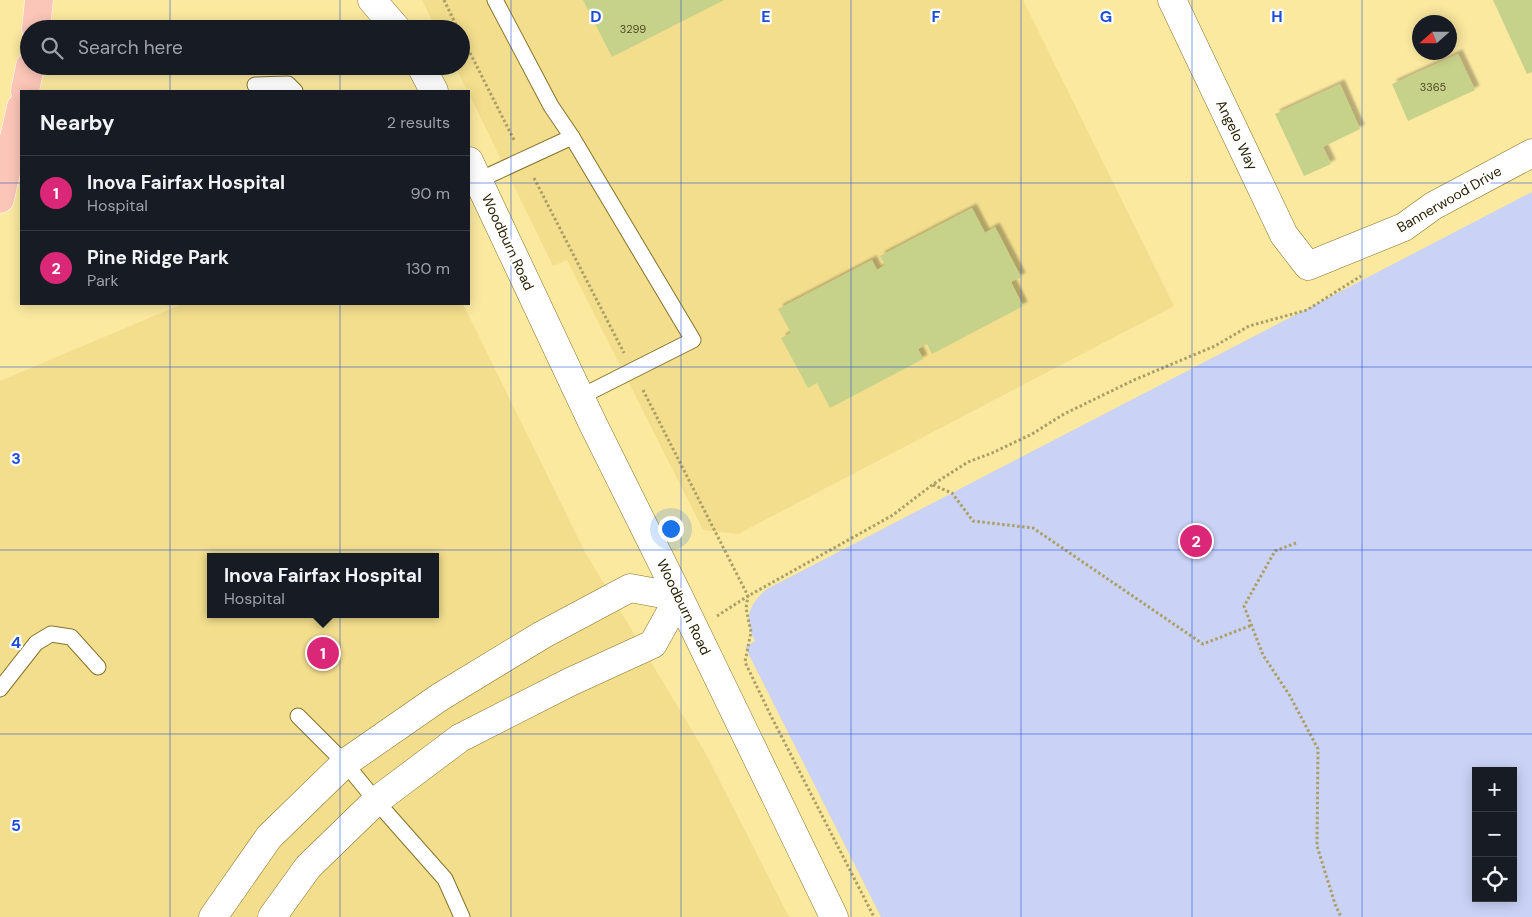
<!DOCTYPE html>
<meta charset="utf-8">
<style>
body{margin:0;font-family:"DM Sans",sans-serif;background:#242831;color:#f1f3f6}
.controls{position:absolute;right:15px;bottom:15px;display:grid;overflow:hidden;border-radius:0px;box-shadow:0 2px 12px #0003}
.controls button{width:45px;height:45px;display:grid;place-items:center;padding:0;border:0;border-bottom:1px solid #363941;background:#171b24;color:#f1f3f6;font:25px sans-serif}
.compass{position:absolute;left:1412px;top:15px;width:45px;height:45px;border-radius:50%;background:#171b24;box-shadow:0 2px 12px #0003;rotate:249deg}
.you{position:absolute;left:670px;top:528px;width:18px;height:18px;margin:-12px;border:4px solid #fff;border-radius:50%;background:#1a73e8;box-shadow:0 0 0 8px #1a73e833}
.badge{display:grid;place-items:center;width:32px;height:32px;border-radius:50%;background:#db2777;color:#fff;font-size:16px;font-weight:700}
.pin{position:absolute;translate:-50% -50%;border:2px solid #fff;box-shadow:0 1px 5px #0006}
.popup{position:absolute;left:207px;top:553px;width:232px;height:65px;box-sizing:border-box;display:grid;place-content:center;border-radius:0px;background:#171b24;filter:drop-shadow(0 1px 4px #0005);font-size:16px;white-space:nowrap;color:#9ea1a6}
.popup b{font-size:19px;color:#f1f3f6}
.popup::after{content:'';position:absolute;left:50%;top:100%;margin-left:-10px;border:10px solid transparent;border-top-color:#171b24}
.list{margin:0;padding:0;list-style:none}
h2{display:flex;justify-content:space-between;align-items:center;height:65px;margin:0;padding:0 20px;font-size:21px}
h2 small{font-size:16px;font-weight:400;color:#9ea1a6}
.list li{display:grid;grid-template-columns:32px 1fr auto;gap:15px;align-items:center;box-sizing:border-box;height:75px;padding:0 20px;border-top:1px solid #363941}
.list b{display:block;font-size:19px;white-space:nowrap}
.list p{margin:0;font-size:16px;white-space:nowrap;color:#9ea1a6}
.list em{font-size:16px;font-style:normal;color:#9ea1a6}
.icon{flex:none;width:28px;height:28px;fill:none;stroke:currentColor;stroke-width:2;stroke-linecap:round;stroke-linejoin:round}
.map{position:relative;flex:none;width:1532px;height:917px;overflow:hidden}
.search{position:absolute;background:#171b24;box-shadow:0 2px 12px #0003;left:20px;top:20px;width:450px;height:55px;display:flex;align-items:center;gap:12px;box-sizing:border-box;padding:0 18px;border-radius:28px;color:#9ea1a6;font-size:19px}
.panel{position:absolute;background:#171b24;box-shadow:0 2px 12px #0003;left:20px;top:90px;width:450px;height:215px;border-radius:0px}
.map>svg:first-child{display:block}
.built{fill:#f2de8d;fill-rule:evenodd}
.green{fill:#cad2f6;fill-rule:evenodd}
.building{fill:#c6d18a;filter:url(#shadow)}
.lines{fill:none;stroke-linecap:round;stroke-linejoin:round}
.lane-casing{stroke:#86742c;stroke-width:17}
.street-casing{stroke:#86742c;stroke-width:29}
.secondary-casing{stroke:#86742c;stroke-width:29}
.primary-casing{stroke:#fff;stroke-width:29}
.path{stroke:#ac9f66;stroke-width:3;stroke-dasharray:2.5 2.5;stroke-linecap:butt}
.lane{stroke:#fff;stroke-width:15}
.street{stroke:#fff;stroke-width:28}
.secondary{stroke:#fff;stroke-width:28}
.primary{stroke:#fbc6b8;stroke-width:28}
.grid{fill:none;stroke:#1d4ed8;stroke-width:1;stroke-opacity:0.55}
.labels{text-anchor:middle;stroke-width:4.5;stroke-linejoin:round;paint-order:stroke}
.number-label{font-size:11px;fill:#514e26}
.street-label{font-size:14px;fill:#2a2305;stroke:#fff}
.grid-label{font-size:16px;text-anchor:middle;font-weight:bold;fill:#1d4ed8;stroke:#fff;stroke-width:4.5;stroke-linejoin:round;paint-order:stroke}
</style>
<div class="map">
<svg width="1532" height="917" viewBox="0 0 1532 917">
<defs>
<filter id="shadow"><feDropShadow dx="4.5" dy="-4.5" stdDeviation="1" flood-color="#0004"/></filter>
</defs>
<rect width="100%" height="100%" fill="#fbe9a0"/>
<!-- built -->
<g class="built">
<polygon points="422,0 1023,0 1174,306 738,534 703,530 567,260 553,266 469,94 469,91 467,91 455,66 461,66 461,29 436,29"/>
<path d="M182,304h281l122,248 121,202 83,163h-789v-536zM210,557h226v57h-226z"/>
</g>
<!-- green -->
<path class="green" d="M1532,192v725h-651l-136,-270 10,-6c-12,-22 -6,-37 12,-52zM1476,771h37v127h-37z"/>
<!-- building -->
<g class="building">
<polygon points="583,0 724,0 612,57"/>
<polygon points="1493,0 1532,0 1532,72 1527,74"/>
<polygon points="1458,54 1475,90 1408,121 1392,84"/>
<polygon points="1340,84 1360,129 1323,147 1331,164 1304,176 1275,114"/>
<polygon points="972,208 985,233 995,227 1021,277 1011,282 1023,306 932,354 927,344 918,349 923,359 830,408 817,383 808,388 781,338 791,333 778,309 872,260 877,270 885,265 880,256"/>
</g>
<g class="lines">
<defs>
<g id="lane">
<polyline points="495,0 551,106 572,137 693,340 580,397"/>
<polyline points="255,85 288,84 295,91"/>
<polyline points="479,180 572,137"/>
<polyline points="0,689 36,643 51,634 71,637 98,667"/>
<polyline points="298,716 345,763 376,801 445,879 462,917"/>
</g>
<g id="street">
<polyline points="1172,0 1284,235 1308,266 1404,227 1433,206 1532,153"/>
<polyline points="213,917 269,837 345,763 440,697 542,635 630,588 679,597 653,644 570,682 460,738 376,801 308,867 272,917"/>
</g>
<g id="secondary">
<polyline points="372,0 397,29"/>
<polyline points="421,66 434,91"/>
<polyline points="469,161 592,422 679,597 834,917"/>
</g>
<g id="primary">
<polyline points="36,29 39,0"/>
<polyline points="25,91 30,66"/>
<polyline points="0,199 21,107"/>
</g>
</defs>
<!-- lane casing -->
<use href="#lane" class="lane-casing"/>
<!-- street casing -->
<use href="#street" class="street-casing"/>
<!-- secondary casing -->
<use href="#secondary" class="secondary-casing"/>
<!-- primary casing -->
<use href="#primary" class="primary-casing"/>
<!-- path -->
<g class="path">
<polyline points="444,0 458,29"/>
<polyline points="461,35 515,142"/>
<polyline points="534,178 624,353"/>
<polyline points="643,390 748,596 746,608 751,632 745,662 770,714 874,917"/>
<polyline points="933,485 952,493 973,521 1033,528 1203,644 1252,625"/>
<polyline points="1296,543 1275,551 1244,606 1263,655 1290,696 1318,749 1317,846 1335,904 1341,917"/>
<polyline points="717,616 748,596 893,515 932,485 968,462 992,453 1032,434 1064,414 1134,380 1215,346 1249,326 1307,310 1361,276"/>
</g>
<!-- lane -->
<use href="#lane" class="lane"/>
<!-- street -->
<use href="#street" class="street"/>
<!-- secondary -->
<use href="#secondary" class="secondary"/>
<!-- primary -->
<use href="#primary" class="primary"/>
</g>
<!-- grid -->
<path class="grid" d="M170,0v29M340,0v29M511,0v917M681,0v917M851,0v917M1021,0v917M1192,0v917M1362,0v917M170,66v25M340,66v25M0,183h21M469,183h1063M170,304v613M340,304v613M0,367h1532M0,550h1532M0,734h1532"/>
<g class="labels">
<!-- number labels -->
<g class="number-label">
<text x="633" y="33">3299</text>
<text x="1433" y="91">3365</text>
</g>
<!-- street labels -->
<g class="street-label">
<text transform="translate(1237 135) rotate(64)" y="5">Angelo Way</text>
<text transform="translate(1449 199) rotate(-30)" y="5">Bannerwood Drive</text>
<text transform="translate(508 242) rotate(65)" y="5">Woodburn Road</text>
<text transform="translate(684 607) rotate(64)" y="5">Woodburn Road</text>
</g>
</g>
<g class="grid-label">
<text x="596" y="22">D</text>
<text x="766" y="22">E</text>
<text x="936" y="22">F</text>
<text x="1106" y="22">G</text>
<text x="1277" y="22">H</text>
<text x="16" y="464">3</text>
<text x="16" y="648">4</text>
<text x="16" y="831">5</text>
</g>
</svg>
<div class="controls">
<button>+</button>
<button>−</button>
<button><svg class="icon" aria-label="locate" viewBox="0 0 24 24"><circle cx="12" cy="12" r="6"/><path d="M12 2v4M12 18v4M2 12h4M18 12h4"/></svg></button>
</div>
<svg class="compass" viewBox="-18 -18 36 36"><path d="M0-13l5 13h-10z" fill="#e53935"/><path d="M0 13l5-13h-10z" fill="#9ea1a6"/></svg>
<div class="you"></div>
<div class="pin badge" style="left:323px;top:653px">1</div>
<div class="popup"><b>Inova Fairfax Hospital</b>Hospital</div>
<div class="pin badge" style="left:1196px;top:541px">2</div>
<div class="search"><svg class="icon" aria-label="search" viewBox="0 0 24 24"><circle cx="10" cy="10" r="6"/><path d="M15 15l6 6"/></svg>Search here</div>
<section class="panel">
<h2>Nearby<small>2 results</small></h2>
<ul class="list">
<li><span class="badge">1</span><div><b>Inova Fairfax Hospital</b><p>Hospital</p></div><em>90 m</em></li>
<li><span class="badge">2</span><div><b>Pine Ridge Park</b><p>Park</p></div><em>130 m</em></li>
</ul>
</section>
</div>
